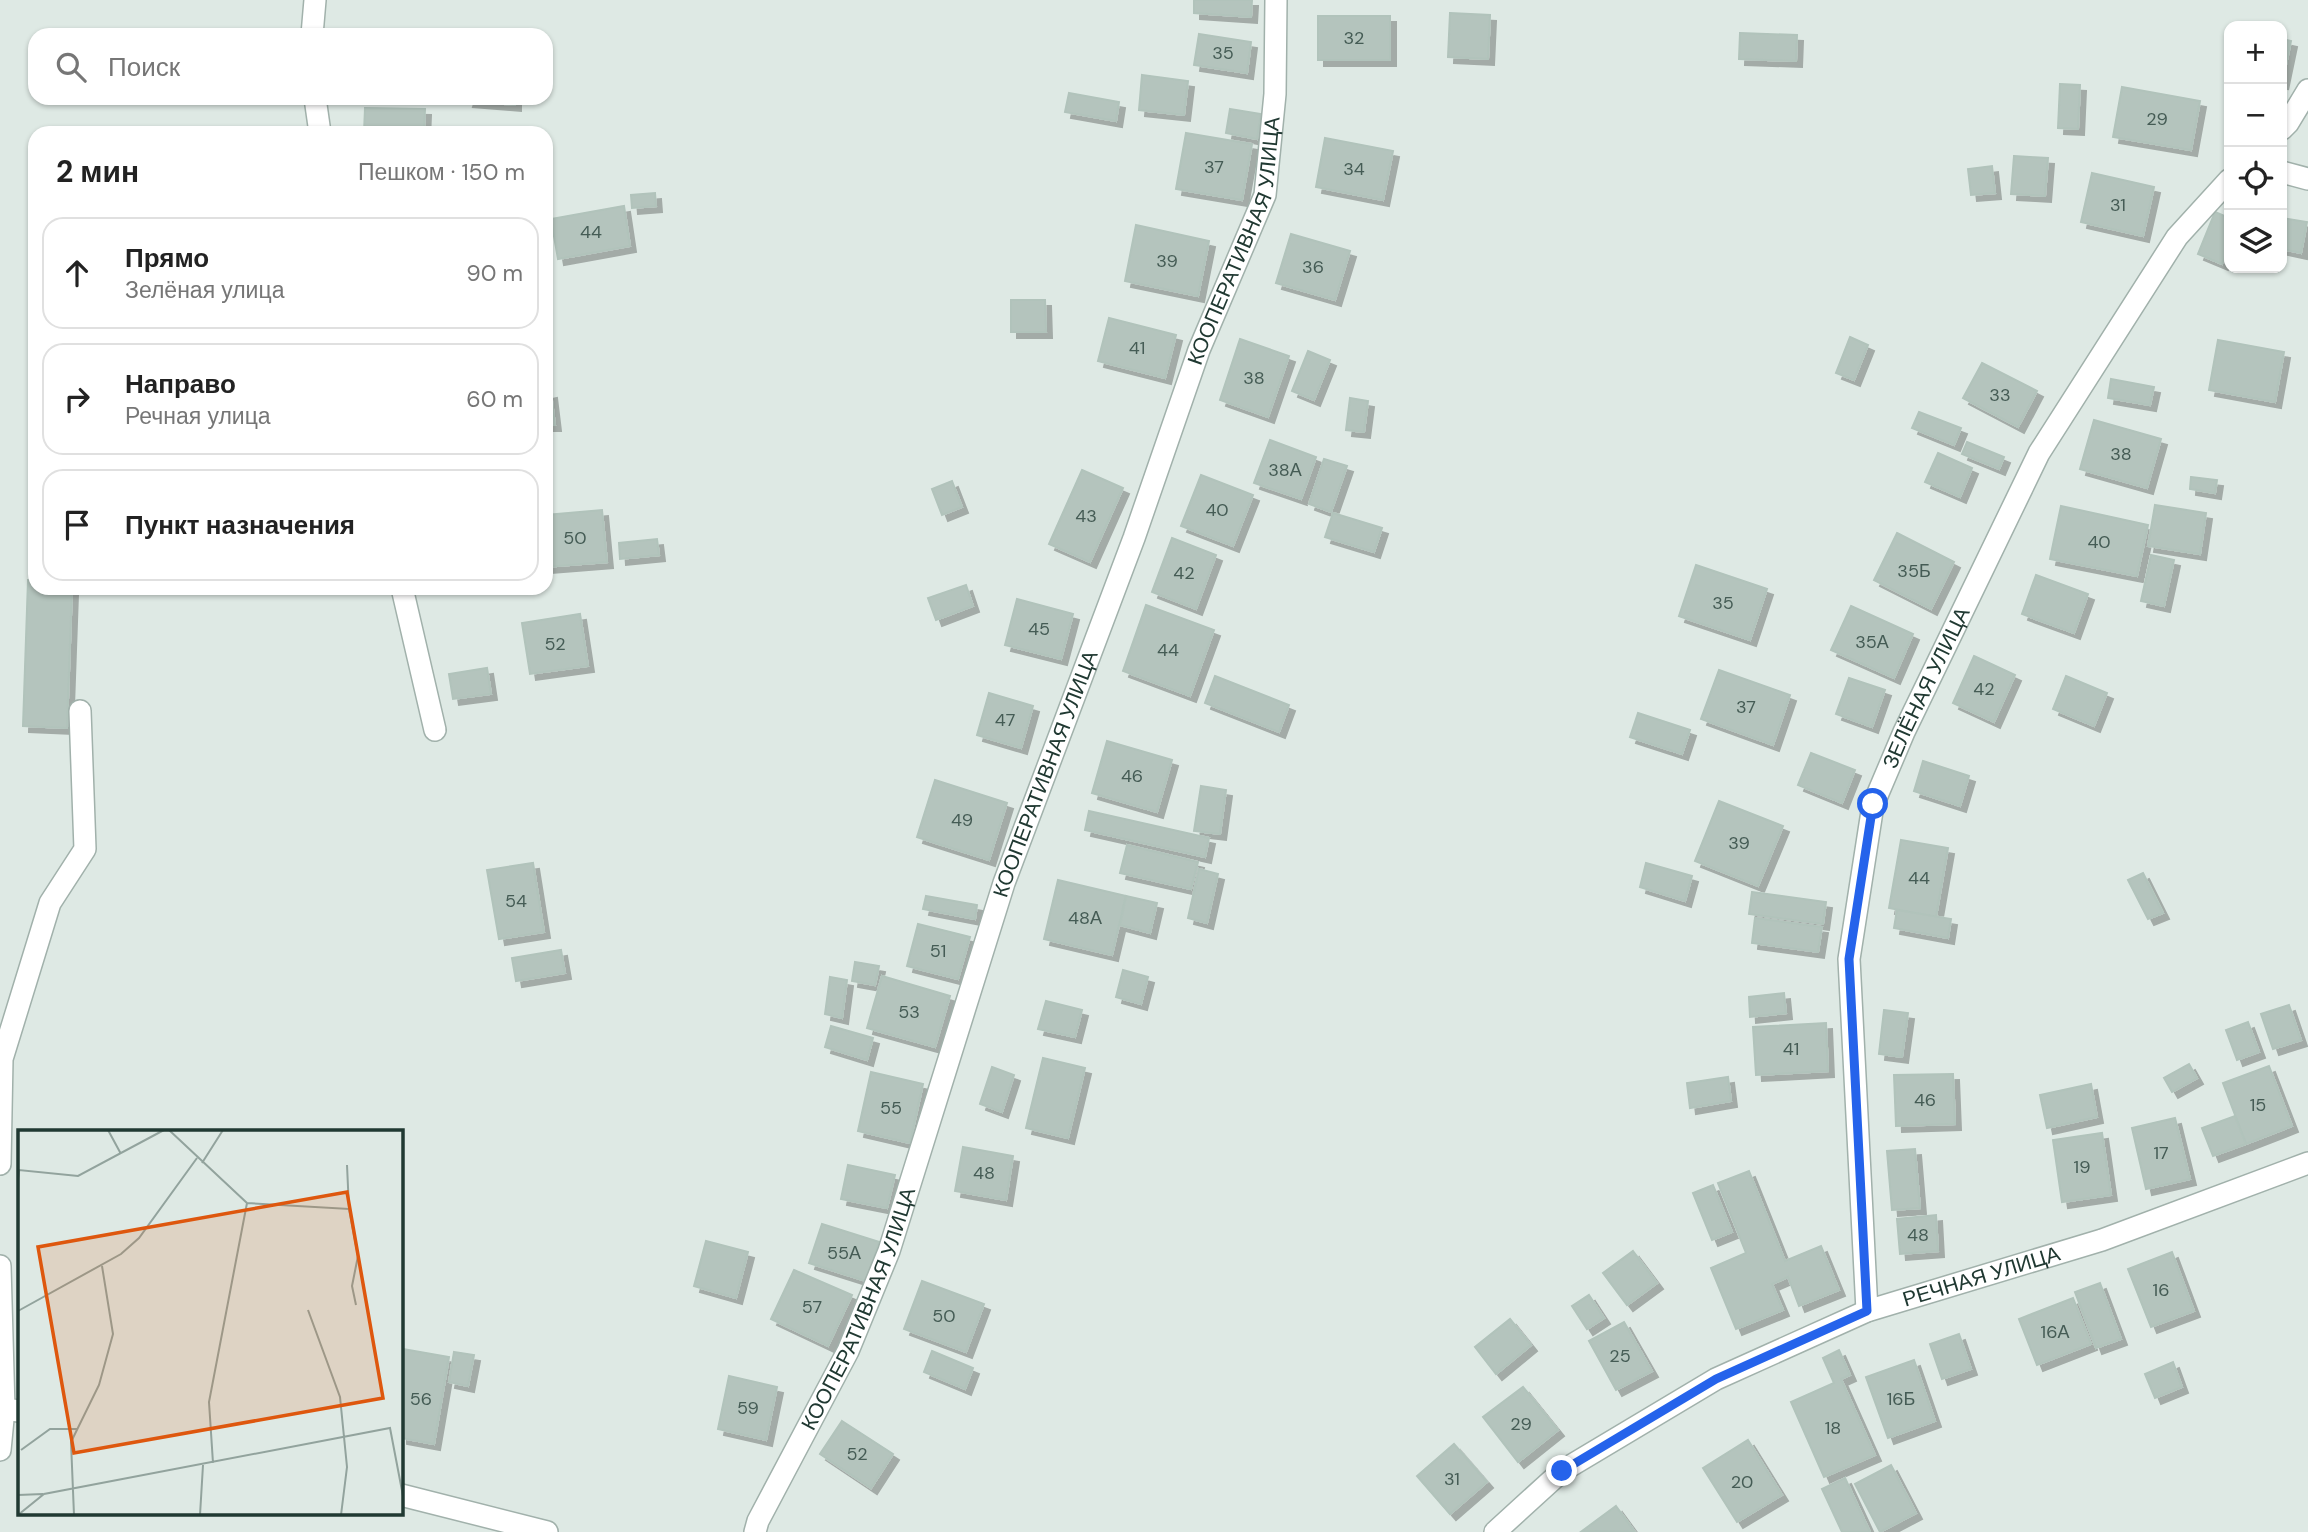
<!DOCTYPE html>
<html lang="ru">
<meta charset="utf-8">
<style>
body{margin:0;font-family:"DM Sans",sans-serif;background:#f6f6f6;color:#222}
.controls{position:absolute;right:21px;top:21px;display:grid;overflow:hidden;border-radius:14px;box-shadow:0 2px 5px #0004}
.controls button{width:63px;height:63px;display:grid;place-items:center;padding:0;border:0;border-bottom:2px solid #e0e0e0;background:#fff;color:#222;font:35px sans-serif}
.stop{position:absolute;width:21px;height:21px;margin:-16px;border:5px solid #2563eb;border-radius:50%;background:#fff}
.stop.end{background:#2563eb;border-color:#fff;box-shadow:0 2px 7px #0008}
.list{margin:0;padding:0;list-style:none}
h2{display:flex;justify-content:space-between;align-items:center;height:91px;margin:0;padding:0 28px;font-size:30px}
h2 small{font-size:23px;font-weight:400;color:#767676}
.list li{display:grid;grid-template-columns:46px 1fr auto;gap:21px;align-items:center;box-sizing:border-box;height:112px;margin:0 14px 14px;padding:0 14px;border:2px solid #e0e0e0;border-radius:21px}
.list b{display:block;font-size:26px;white-space:nowrap}
.list p{margin:0;font-size:23px;white-space:nowrap;color:#767676}
.list em{font-size:23px;font-style:normal;color:#767676}
.icon{flex:none;width:38px;height:38px;fill:none;stroke:currentColor;stroke-width:2;stroke-linecap:round;stroke-linejoin:round}
.map{position:relative;flex:none;width:2308px;height:1532px;overflow:hidden}
.search{position:absolute;background:#fff;box-shadow:0 2px 5px #0004;left:28px;top:28px;width:525px;height:77px;display:flex;align-items:center;gap:18px;box-sizing:border-box;padding:0 24px;border-radius:21px;color:#767676;font-size:26px}
.panel{position:absolute;background:#fff;box-shadow:0 2px 5px #0004;left:28px;top:126px;width:525px;height:469px;border-radius:21px}
.map>svg:first-child{display:block}
.building{fill:#b4c4bd;stroke:#b1c3bb;stroke-width:2;filter:url(#shadow)}
.lines{fill:none;stroke-linecap:round;stroke-linejoin:round}
.service-casing{stroke:#a1b1ab;stroke-width:24}
.minor-casing{stroke:#a1b1ab;stroke-width:24}
.service{stroke:#fff;stroke-width:21}
.minor{stroke:#fff;stroke-width:21}
.route{stroke:#2563eb;stroke-width:9}
.labels{text-anchor:middle;stroke-width:5;stroke-linejoin:round;paint-order:stroke}
.number-label{font-size:18px;fill:#455c55}
.street-label{font-size:21px;fill:#203932;stroke:#eff6f2}
.inset-road{fill:none;stroke:#92a39d;stroke-width:2}
.view{fill:#de570e;fill-opacity:0.15;stroke:#de570e;stroke-width:3.5}
.inset-edge{fill:none;stroke:#203932;stroke-width:3.5}
</style>
<div class="map">
<svg width="2308" height="1532" viewBox="0 0 2308 1532">
<defs>
<filter id="shadow"><feDropShadow dx="6" dy="6" stdDeviation="0" flood-color="#0004"/></filter>
</defs>
<rect width="100%" height="100%" fill="#dee9e4"/>
<!-- building -->
<g class="building">
<polygon points="1194,0 1252,0 1251,17 1194,13"/>
<polygon points="1450,13 1490,15 1488,59 1448,57"/>
<rect x="1318" y="16" width="72" height="44"/>
<polygon points="1740,33 1797,35 1796,61 1739,59"/>
<polygon points="1199,34 1251,42 1247,73 1194,65"/>
<polygon points="2282,39 2291,41 2282,84"/>
<polygon points="1142,75 1188,81 1184,115 1139,110"/>
<polygon points="2060,84 2080,85 2078,129 2058,128"/>
<polygon points="2122,87 2200,101 2191,150 2113,137"/>
<polygon points="1069,93 1119,102 1116,121 1065,112"/>
<polygon points="468,98 515,98 515,105 467,101"/>
<polygon points="365,108 425,109 424,133 364,133"/>
<polygon points="1230,109 1261,114 1257,139 1226,133"/>
<polygon points="1186,133 1252,144 1242,200 1176,189"/>
<polygon points="1325,138 1393,151 1383,200 1316,187"/>
<polygon points="2014,156 2048,158 2045,196 2011,194"/>
<polygon points="1992,166 1995,193 1971,195 1968,169"/>
<polygon points="2092,173 2154,187 2143,236 2081,222"/>
<polygon points="655,193 656,206 632,208 631,195"/>
<polygon points="624,206 630,246 558,259 551,219"/>
<polygon points="2215,212 2229,218 2229,247 2222,264 2198,254"/>
<polygon points="2282,218 2307,222 2301,253 2282,249"/>
<polygon points="1136,225 1209,241 1198,296 1125,281"/>
<polygon points="1291,234 1350,251 1335,300 1276,283"/>
<polygon points="1011,300 1045,300 1046,332 1011,332"/>
<polygon points="1109,318 1176,335 1165,378 1098,361"/>
<polygon points="1850,337 1868,345 1854,380 1836,373"/>
<polygon points="1240,339 1289,356 1268,417 1220,400"/>
<polygon points="2218,340 2284,352 2275,402 2209,390"/>
<polygon points="1308,351 1330,360 1314,400 1292,391"/>
<polygon points="1982,363 2037,391 2018,427 1963,398"/>
<polygon points="2111,379 2154,387 2150,405 2108,398"/>
<polygon points="551,392 555,425 546,425 546,393"/>
<polygon points="1350,398 1368,401 1364,432 1346,430"/>
<polygon points="1919,412 1961,428 1954,445 1912,428"/>
<polygon points="2094,420 2161,439 2147,488 2080,469"/>
<polygon points="1270,440 1316,457 1301,499 1254,483"/>
<polygon points="1967,442 2004,457 1999,469 1962,454"/>
<polygon points="1938,453 1972,468 1960,497 1925,482"/>
<polygon points="1324,459 1347,466 1331,512 1309,504"/>
<polygon points="1082,470 1123,488 1090,562 1049,544"/>
<polygon points="1201,475 1253,495 1233,546 1181,526"/>
<polygon points="2191,477 2217,480 2215,493 2190,489"/>
<polygon points="952,481 962,507 942,515 932,489"/>
<polygon points="2155,505 2206,513 2200,554 2148,546"/>
<polygon points="2061,506 2148,525 2137,576 2050,559"/>
<polygon points="602,510 607,562 546,567 546,515"/>
<polygon points="1333,513 1382,528 1374,552 1325,537"/>
<polygon points="1897,533 1954,562 1931,609 1874,580"/>
<polygon points="1172,538 1216,555 1196,609 1152,592"/>
<polygon points="657,539 659,555 620,559 619,543"/>
<polygon points="2151,555 2174,560 2164,606 2141,601"/>
<polygon points="1696,565 1767,589 1750,640 1679,616"/>
<polygon points="2036,575 2088,594 2074,633 2022,614"/>
<polygon points="28,580 35,580 35,588 72,588 67,728 23,726"/>
<polygon points="966,585 973,606 936,620 928,598"/>
<polygon points="1017,599 1073,614 1061,659 1005,645"/>
<polygon points="1146,605 1214,630 1190,696 1123,671"/>
<polygon points="1851,606 1913,634 1894,678 1831,650"/>
<polygon points="580,614 588,666 530,674 522,623"/>
<polygon points="1974,656 2015,675 1994,722 1953,703"/>
<polygon points="487,668 491,694 453,699 449,674"/>
<polygon points="1719,670 1790,695 1773,745 1701,719"/>
<polygon points="1215,676 1289,705 1279,732 1205,703"/>
<polygon points="2066,676 2107,693 2094,726 2053,709"/>
<polygon points="1849,678 1885,690 1872,727 1836,714"/>
<polygon points="989,693 1033,706 1021,748 977,735"/>
<polygon points="1638,713 1690,730 1682,754 1630,737"/>
<polygon points="1107,741 1172,760 1157,812 1092,793"/>
<polygon points="1811,753 1855,770 1842,803 1798,785"/>
<polygon points="1923,761 1969,776 1960,806 1914,791"/>
<polygon points="935,780 1007,803 989,860 917,837"/>
<polygon points="1201,786 1226,790 1220,834 1194,831"/>
<polygon points="1719,801 1783,826 1758,886 1695,861"/>
<polygon points="1089,811 1209,838 1205,857 1085,830"/>
<polygon points="1901,840 1948,848 1936,917 1889,908"/>
<polygon points="1127,845 1198,862 1191,889 1120,873"/>
<polygon points="533,863 544,932 499,939 487,870"/>
<polygon points="1646,863 1692,876 1685,901 1640,887"/>
<polygon points="1199,869 1218,874 1207,923 1188,918"/>
<polygon points="2143,873 2163,913 2148,919 2128,880"/>
<polygon points="1058,880 1126,896 1112,955 1044,939"/>
<polygon points="1752,892 1826,902 1823,924 1749,914"/>
<polygon points="926,896 977,905 975,919 923,909"/>
<polygon points="1126,896 1157,903 1150,933 1120,925"/>
<polygon points="1897,910 1951,919 1948,938 1894,928"/>
<polygon points="1755,918 1822,927 1818,952 1752,943"/>
<polygon points="918,924 970,937 958,979 907,966"/>
<polygon points="561,950 565,973 516,981 512,958"/>
<polygon points="855,962 879,966 875,985 852,981"/>
<polygon points="1123,970 1148,977 1141,1004 1116,997"/>
<polygon points="882,976 950,996 935,1047 867,1028"/>
<polygon points="830,977 847,980 842,1018 825,1014"/>
<polygon points="1784,993 1786,1013 1750,1017 1749,997"/>
<polygon points="1046,1001 1082,1010 1075,1037 1038,1029"/>
<polygon points="2289,1005 2301,1040 2273,1049 2261,1014"/>
<polygon points="1884,1010 1908,1013 1902,1057 1879,1054"/>
<polygon points="2248,1022 2259,1052 2237,1060 2226,1030"/>
<polygon points="1826,1023 1828,1071 1756,1075 1753,1027"/>
<polygon points="831,1026 873,1038 867,1060 825,1047"/>
<polygon points="1043,1058 1085,1068 1068,1138 1026,1128"/>
<polygon points="2189,1064 2197,1078 2172,1092 2164,1078"/>
<polygon points="2269,1066 2292,1126 2246,1144 2223,1083"/>
<polygon points="992,1067 1014,1075 1002,1112 980,1104"/>
<polygon points="871,1072 923,1084 910,1143 858,1131"/>
<polygon points="1953,1074 1955,1124 1896,1126 1894,1075"/>
<polygon points="1728,1077 1731,1101 1690,1108 1687,1083"/>
<polygon points="2091,1084 2097,1117 2047,1128 2040,1095"/>
<polygon points="2235,1116 2246,1144 2213,1156 2202,1128"/>
<polygon points="2175,1118 2190,1179 2146,1189 2132,1128"/>
<polygon points="2102,1133 2111,1195 2062,1202 2053,1140"/>
<polygon points="963,1147 1013,1156 1006,1200 955,1191"/>
<polygon points="1915,1149 1920,1208 1892,1210 1887,1151"/>
<polygon points="848,1165 895,1175 887,1208 841,1199"/>
<polygon points="1749,1171 1785,1261 1821,1246 1839,1290 1799,1306 1788,1277 1772,1284 1783,1310 1736,1329 1711,1268 1746,1253 1718,1183"/>
<polygon points="1713,1185 1732,1232 1712,1240 1693,1193"/>
<polygon points="1936,1215 1938,1251 1900,1254 1897,1219"/>
<polygon points="822,1224 879,1242 866,1281 809,1263"/>
<polygon points="706,1241 748,1252 736,1298 694,1286"/>
<polygon points="1633,1251 1657,1283 1627,1305 1603,1273"/>
<polygon points="2172,1252 2194,1311 2151,1327 2128,1269"/>
<polygon points="794,1270 852,1295 828,1346 771,1319"/>
<polygon points="922,1281 984,1304 966,1352 904,1329"/>
<polygon points="2100,1283 2121,1339 2096,1348 2075,1292"/>
<polygon points="1589,1295 1604,1318 1587,1329 1572,1306"/>
<polygon points="2073,1298 2091,1344 2037,1365 2019,1319"/>
<polygon points="1510,1319 1531,1345 1496,1374 1475,1347"/>
<polygon points="1624,1322 1652,1371 1616,1390 1589,1341"/>
<polygon points="1959,1334 1971,1369 1942,1379 1930,1344"/>
<polygon points="403,1349 449,1357 434,1444 401,1438 401,1361"/>
<polygon points="1839,1350 1850,1375 1841,1379 1875,1455 1824,1477 1791,1402 1834,1383 1823,1358"/>
<polygon points="932,1351 973,1368 965,1389 924,1372"/>
<polygon points="454,1352 474,1355 468,1386 449,1382"/>
<polygon points="1914,1360 1935,1421 1888,1438 1866,1377"/>
<polygon points="2173,1362 2182,1387 2155,1398 2145,1374"/>
<polygon points="729,1376 777,1387 766,1440 718,1429"/>
<polygon points="1523,1387 1558,1430 1518,1462 1483,1417"/>
<polygon points="842,1421 893,1454 871,1488 820,1454"/>
<polygon points="1748,1440 1782,1495 1737,1522 1703,1468"/>
<polygon points="1454,1444 1487,1482 1450,1514 1417,1476"/>
<polygon points="1891,1465 1916,1513 1880,1532 1855,1484"/>
<polygon points="1845,1478 1870,1532 1842,1532 1822,1489"/>
<polygon points="1616,1506 1635,1532 1582,1531"/>
</g>
<g class="lines">
<defs>
<g id="service">
<polyline points="2282,172 2308,179"/>
<polyline points="0,1164 2,1059 50,903 85,849 80,711"/>
<polyline points="0,1266 4,1409"/>
</g>
<g id="minor">
<polyline points="312,35 315,0"/>
<polyline points="315,98 320,133"/>
<polyline points="2282,129 2288,123 2308,90"/>
<polyline points="402,588 435,730"/>
<path id="s1" d="M1867,1311l-18,-352 24,-154 31,-73 135,-279 138,-216 52,-57"/>
<polyline points="0,1450 4,1409 19,1411"/>
<polyline points="401,1495 547,1532"/>
<path id="s2" d="M755,1532l3,-11 90,-170 41,-100 115,-368 130,-345 65,-188 66,-155 10,-101 1,-94"/>
<path id="s3" d="M1495,1532l67,-61 154,-92 151,-68 235,-71 206,-77"/>
</g>
</defs>
<!-- service casing -->
<use href="#service" class="service-casing"/>
<!-- minor casing -->
<use href="#minor" class="minor-casing"/>
<!-- service -->
<use href="#service" class="service"/>
<!-- minor -->
<use href="#minor" class="minor"/>
</g>
<g class="lines">
<!-- route -->
<polyline class="route" points="1562,1471 1716,1379 1867,1311 1849,959 1873,804"/>
</g>
<g class="labels">
<!-- number labels -->
<g class="number-label">
<text x="1354" y="44">32</text>
<text x="1223" y="59">35</text>
<text x="2157" y="125">29</text>
<text x="1214" y="173">37</text>
<text x="1354" y="175">34</text>
<text x="2118" y="211">31</text>
<text x="591" y="238">44</text>
<text x="1167" y="267">39</text>
<text x="1313" y="273">36</text>
<text x="1137" y="354">41</text>
<text x="1254" y="384">38</text>
<text x="2000" y="401">33</text>
<text x="2121" y="460">38</text>
<text x="1285" y="476">38А</text>
<text x="1217" y="516">40</text>
<text x="1086" y="522">43</text>
<text x="575" y="544">50</text>
<text x="2099" y="548">40</text>
<text x="1914" y="577">35Б</text>
<text x="1184" y="579">42</text>
<text x="1723" y="609">35</text>
<text x="1039" y="635">45</text>
<text x="1872" y="648">35А</text>
<text x="555" y="650">52</text>
<text x="1168" y="656">44</text>
<text x="1984" y="695">42</text>
<text x="1746" y="713">37</text>
<text x="1005" y="726">47</text>
<text x="1132" y="782">46</text>
<text x="962" y="826">49</text>
<text x="1739" y="849">39</text>
<text x="1919" y="884">44</text>
<text x="516" y="907">54</text>
<text x="1085" y="924">48А</text>
<text x="938" y="957">51</text>
<text x="909" y="1018">53</text>
<text x="1791" y="1055">41</text>
<text x="1925" y="1106">46</text>
<text x="2258" y="1111">15</text>
<text x="891" y="1114">55</text>
<text x="2161" y="1159">17</text>
<text x="2082" y="1173">19</text>
<text x="984" y="1179">48</text>
<text x="1918" y="1241">48</text>
<text x="844" y="1259">55А</text>
<text x="2161" y="1296">16</text>
<text x="812" y="1313">57</text>
<text x="944" y="1322">50</text>
<text x="2055" y="1338">16А</text>
<text x="1620" y="1362">25</text>
<text x="421" y="1405">56</text>
<text x="1901" y="1405">16Б</text>
<text x="748" y="1414">59</text>
<text x="1521" y="1430">29</text>
<text x="1833" y="1434">18</text>
<text x="857" y="1460">52</text>
<text x="1452" y="1485">31</text>
<text x="1742" y="1488">20</text>
</g>
<!-- street labels -->
<g class="street-label">
<text dy="7" stroke="none"><textPath href="#s2" startOffset="1381">КООПЕРАТИВНАЯ УЛИЦА</textPath></text>
<text dy="7" stroke="none"><textPath href="#s1" startOffset="637">ЗЕЛЁНАЯ УЛИЦА</textPath></text>
<text dy="7" stroke="none"><textPath href="#s2" startOffset="814">КООПЕРАТИВНАЯ УЛИЦА</textPath></text>
<text dy="7" stroke="none"><textPath href="#s3" startOffset="555">РЕЧНАЯ УЛИЦА</textPath></text>
<text dy="7" stroke="none"><textPath href="#s2" startOffset="247">КООПЕРАТИВНАЯ УЛИЦА</textPath></text>
</g>
</g>
<!-- overview -->
<g transform="translate(18 1130)">
<rect width="385" height="385" fill="#dee9e4"/>
<path class="inset-road" d="M90,0l13,24M151,0l78,73 102,6 -2,-44M184,33l21,-33M0,49l1,-9 59,6 86,-46M331,79l9,47 -6,30 4,19M290,180l32,87 7,70 -6,48M0,181l103,-57 18,-16 58,-80M3,320l29,-21h28M195,333l-4,-61 38,-199M0,365l25,-1M0,385l26,-21 346,-66 13,68M56,385l-3,-73 28,-57 14,-51 -11,-68M182,385l3,-50"/>
<path class="view" d="M329,62l36,206 -309,55 -36,-206z"/>
<rect width="385" height="385" class="inset-edge"/>
</g>
</svg>
<div class="controls">
<button>+</button>
<button>−</button>
<button><svg class="icon" aria-label="locate" viewBox="0 0 24 24"><circle cx="12" cy="12" r="6"/><path d="M12 2v4M12 18v4M2 12h4M18 12h4"/></svg></button>
<button><svg class="icon" aria-label="layers" viewBox="0 0 24 24"><path d="M12 4l9 5-9 5-9-5zM3 14l9 5 9-5"/></svg></button>
</div>
<div class="stop" style="left:1873px;top:804px"></div>
<div class="stop end" style="left:1562px;top:1471px"></div>
<div class="search"><svg class="icon" aria-label="search" viewBox="0 0 24 24"><circle cx="10" cy="10" r="6"/><path d="M15 15l6 6"/></svg>Поиск</div>
<section class="panel">
<h2>2 мин<small>Пешком · 150 m</small></h2>
<ul class="list">
<li><svg class="icon" aria-label="ahead" viewBox="0 0 24 24"><path d="M12 20V5M6 11l6-6 6 6"/></svg><div><b>Прямо</b><p>Зелёная улица</p></div><em>90 m</em></li>
<li><svg class="icon" aria-label="right" viewBox="0 0 24 24"><path d="M7 20v-9h11M14 6l5 5-5 5"/></svg><div><b>Направо</b><p>Речная улица</p></div><em>60 m</em></li>
<li><svg class="icon" aria-label="arrive" viewBox="0 0 24 24"><path d="M6 21V4h12l-3 4 3 4H6"/></svg><div><b>Пункт назначения</b></div></li>
</ul>
</section>
</div>
